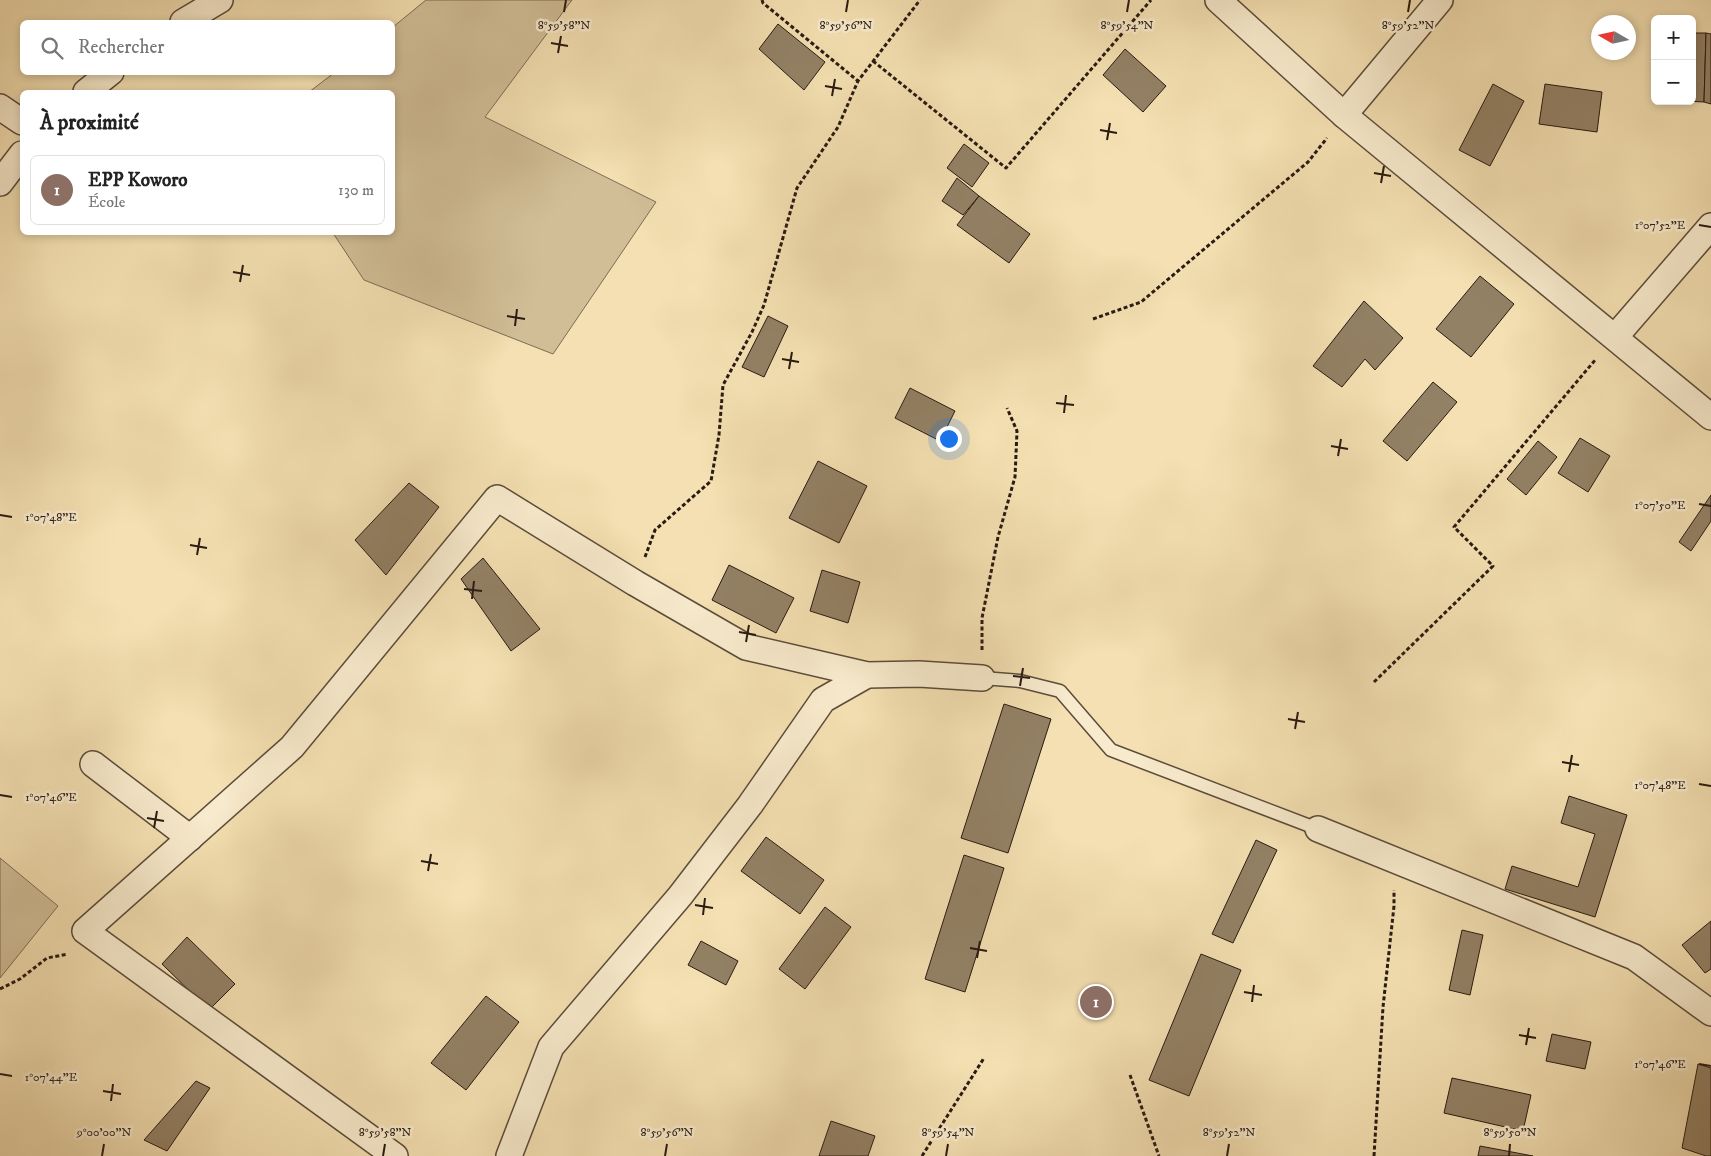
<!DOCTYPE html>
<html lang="fr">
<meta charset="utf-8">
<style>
body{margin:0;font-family:"IM FELL DW Pica",serif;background:#f2f2f2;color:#222}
.controls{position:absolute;right:15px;top:15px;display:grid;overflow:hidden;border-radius:8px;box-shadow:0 2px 8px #0003}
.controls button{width:45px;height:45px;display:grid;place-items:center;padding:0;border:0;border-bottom:1px solid #e0e0e0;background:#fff;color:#222;font:25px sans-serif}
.compass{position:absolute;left:1591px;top:15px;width:45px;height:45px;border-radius:50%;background:#fff;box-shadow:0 2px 8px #0003;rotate:279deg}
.you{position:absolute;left:948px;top:438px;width:18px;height:18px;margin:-12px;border:4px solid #fff;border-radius:50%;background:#1a73e8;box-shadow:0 0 0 8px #1a73e833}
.badge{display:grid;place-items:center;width:32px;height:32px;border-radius:50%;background:#8f2418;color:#fff;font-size:16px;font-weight:700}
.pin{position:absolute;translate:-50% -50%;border:2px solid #fff;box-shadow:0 1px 5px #0006}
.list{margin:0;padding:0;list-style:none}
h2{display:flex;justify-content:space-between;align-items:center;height:65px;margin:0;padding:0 20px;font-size:21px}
h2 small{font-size:16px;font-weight:400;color:#767676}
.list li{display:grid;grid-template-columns:32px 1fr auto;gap:15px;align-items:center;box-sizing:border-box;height:70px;margin:0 10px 10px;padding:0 10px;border:1px solid #e0e0e0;border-radius:8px}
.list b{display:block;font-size:19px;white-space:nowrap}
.list p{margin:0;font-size:16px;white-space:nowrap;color:#767676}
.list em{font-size:16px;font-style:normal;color:#767676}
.icon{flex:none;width:28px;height:28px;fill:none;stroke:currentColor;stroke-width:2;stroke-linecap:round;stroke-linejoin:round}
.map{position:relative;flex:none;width:1711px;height:1156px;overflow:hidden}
.search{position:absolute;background:#fff;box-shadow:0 2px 8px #0003;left:20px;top:20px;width:375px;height:55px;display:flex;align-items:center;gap:12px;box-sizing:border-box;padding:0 18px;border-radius:8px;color:#767676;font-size:19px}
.panel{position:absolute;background:#fff;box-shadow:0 2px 8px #0003;left:20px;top:90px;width:375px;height:145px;border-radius:8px}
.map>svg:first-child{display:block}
.green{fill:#d1be97;stroke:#7d6c54}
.building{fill:#938165;stroke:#291a12}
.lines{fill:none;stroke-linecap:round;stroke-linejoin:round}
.lane-casing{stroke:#5c4c3a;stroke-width:15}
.street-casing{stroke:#5c4c3a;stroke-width:28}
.path{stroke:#291a12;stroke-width:3;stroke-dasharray:4 2.5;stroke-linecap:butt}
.lane{stroke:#f8ebcd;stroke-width:12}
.street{stroke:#f8ebcd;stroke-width:25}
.ticks{fill:none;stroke:#291a12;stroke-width:2}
.ticks-label{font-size:12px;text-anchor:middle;fill:#291a12;stroke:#f8ebcd;stroke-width:5;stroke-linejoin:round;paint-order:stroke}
</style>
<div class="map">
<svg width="1711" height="1156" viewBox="0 0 1711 1156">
<rect width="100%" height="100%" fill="#f4e0b2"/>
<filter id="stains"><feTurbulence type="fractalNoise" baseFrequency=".004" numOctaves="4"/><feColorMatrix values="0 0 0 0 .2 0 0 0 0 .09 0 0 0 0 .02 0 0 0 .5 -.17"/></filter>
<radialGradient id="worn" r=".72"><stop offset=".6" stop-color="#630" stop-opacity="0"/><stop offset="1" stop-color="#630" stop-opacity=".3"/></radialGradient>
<!-- green -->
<g class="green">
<polygon points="426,0 572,0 485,117 656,202 553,354 364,280 333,233 392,232 392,92 309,92 334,73 392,72 393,27"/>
<polygon points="0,858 58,906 0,978"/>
</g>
<!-- building -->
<g class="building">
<polygon points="778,24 825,62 804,90 759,49"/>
<polygon points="1692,33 1706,33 1704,102 1686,101 1692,101"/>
<polygon points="1706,33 1711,34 1711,104 1704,102"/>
<polygon points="1125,49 1166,86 1143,112 1103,75"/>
<polygon points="1493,84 1524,101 1490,166 1459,150"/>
<polygon points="1545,84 1602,92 1597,132 1539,124"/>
<polygon points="964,144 989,163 972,187 947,168"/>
<polygon points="957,178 979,196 963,215 942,201"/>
<polygon points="979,196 1030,234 1009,263 957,225"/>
<polygon points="1480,276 1514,304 1471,357 1436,329"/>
<polygon points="1364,301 1403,338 1375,370 1365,359 1342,387 1313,366"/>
<polygon points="768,316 788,326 764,377 742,367"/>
<polygon points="1433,382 1457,402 1407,461 1383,441"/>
<polygon points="910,388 955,411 940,441 895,418"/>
<polygon points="1580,438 1610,456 1588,492 1558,473"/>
<polygon points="1538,441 1557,457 1526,495 1507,479"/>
<polygon points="818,461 867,486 839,543 789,518"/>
<polygon points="409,483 439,507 386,575 355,540"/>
<polygon points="1711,495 1711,521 1691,551 1679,542"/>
<polygon points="483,558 540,629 511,651 461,579"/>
<polygon points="729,565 794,598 776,633 712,600"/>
<polygon points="822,570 860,582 848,623 810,611"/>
<polygon points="1004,704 1051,719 1008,853 961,838"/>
<polygon points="1569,796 1627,815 1595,917 1505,889 1512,866 1578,887 1595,834 1561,823"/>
<polygon points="766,837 824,880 800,914 741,871"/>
<polygon points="1256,840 1277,850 1233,943 1212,934"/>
<polygon points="964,855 1004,868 965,992 925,979"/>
<polygon points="825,907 851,927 805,989 779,969"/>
<polygon points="1711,921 1711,969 1705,973 1682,945"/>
<polygon points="1462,930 1483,935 1470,995 1449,990"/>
<polygon points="187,937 235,984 209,1010 162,964"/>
<polygon points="701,941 738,961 726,985 688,965"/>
<polygon points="1201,954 1241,970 1189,1096 1149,1080"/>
<polygon points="486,996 519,1022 466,1090 431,1063"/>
<polygon points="1552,1034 1591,1042 1585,1069 1546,1061"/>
<polygon points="1698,1064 1711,1068 1711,1156 1706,1156 1682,1148"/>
<polygon points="1452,1078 1531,1095 1523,1131 1444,1113"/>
<polygon points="196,1081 210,1088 167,1151 144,1140"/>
<polygon points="831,1121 875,1136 868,1156 819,1156"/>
<polygon points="1480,1146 1533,1156 1478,1156"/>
</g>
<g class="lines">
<defs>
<polyline id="lane" points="982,678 1020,681 1060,691 1111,750 1318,829"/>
<g id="street">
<polyline points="1218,0 1344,115 1711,417"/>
<polyline points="183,22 220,0"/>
<polyline points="86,92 111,72"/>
<polyline points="0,107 22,122"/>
<polyline points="1344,115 1440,0"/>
<polyline points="0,183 22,154"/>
<polyline points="1615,337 1711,226"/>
<polyline points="93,764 190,838"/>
<polyline points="1318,829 1634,957 1711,1013"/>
<polyline points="395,1156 85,931 292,747 497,498 635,583 746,647 867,675 919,674 982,678"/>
<polyline points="509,1156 551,1047 680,896 750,805 823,700 867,675"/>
</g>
</defs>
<!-- lane casing -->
<use href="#lane" class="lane-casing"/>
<!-- street casing -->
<use href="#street" class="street-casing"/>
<!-- path -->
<g class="path">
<polyline points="762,0 763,3 858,81"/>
<polyline points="873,61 1006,168 1151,0"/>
<polyline points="1093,319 1141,302 1308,162 1327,138"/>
<polyline points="645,557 655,530 711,481 719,435 723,385 752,332 764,305 797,188 838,127 858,81 920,0"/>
<polyline points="982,650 982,618 998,537 1015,477 1017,431 1007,408"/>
<polyline points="1374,682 1493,566 1454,527 1596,359"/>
<polyline points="0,989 20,979 47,958 68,954"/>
<polyline points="1130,1075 1159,1156"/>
<polyline points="922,1156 984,1058"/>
<polyline points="1374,1156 1383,1007 1394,906 1394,890"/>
</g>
<!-- lane -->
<use href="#lane" class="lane"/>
<!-- street -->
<use href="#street" class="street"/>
</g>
<!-- ticks -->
<path class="ticks" d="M564,12l2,-12M846,12l2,-12M1127,12l2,-12M1408,12l2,-12M551,43l17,3M558,53l3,-17M825,86l17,3M832,96l3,-17M1100,130l17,3M1107,140l3,-17M1374,173l17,3M1381,183l3,-17M1699,225l12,2M233,272l17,3M240,282l3,-17M507,316l18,3M515,326l2,-17M782,359l17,3M789,369l3,-17M1056,403l18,2M1064,413l2,-18M1331,446l17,3M1338,456l3,-17M1699,504l12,2M0,515l12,2M190,545l17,3M197,555l3,-17M464,589l18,2M472,599l2,-18M739,632l17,3M746,642l3,-17M1013,676l17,2M1020,686l3,-18M1288,719l17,3M1295,729l3,-17M1562,762l17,3M1569,772l3,-17M1699,784l12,2M0,795l12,2M147,818l17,3M154,828l3,-17M421,861l17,3M428,871l3,-17M695,905l18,3M703,915l2,-17M970,948l17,3M977,958l3,-17M1244,992l18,3M1252,1002l2,-17M1519,1035l17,3M1526,1045l3,-17M1699,1064l12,2M0,1074l12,2M103,1091l18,3M111,1101l2,-17M102,1156l2,-12M383,1156l2,-12M665,1156l2,-12M946,1156l2,-12M1227,1156l2,-12M1509,1156l1,-12"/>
<g class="ticks-label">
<text x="1127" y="29">8°59'54"N</text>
<text x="564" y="29">8°59'58"N</text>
<text x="846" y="29">8°59'56"N</text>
<text x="1408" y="29">8°59'52"N</text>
<text x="1660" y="229">1°07'52"E</text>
<text x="1660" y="509">1°07'50"E</text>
<text x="51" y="521">1°07'48"E</text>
<text x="1660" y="789">1°07'48"E</text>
<text x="51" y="801">1°07'46"E</text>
<text x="1660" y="1068">1°07'46"E</text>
<text x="51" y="1081">1°07'44"E</text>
<text x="104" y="1136">9°00'00"N</text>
<text x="385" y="1136">8°59'58"N</text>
<text x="667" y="1136">8°59'56"N</text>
<text x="948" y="1136">8°59'54"N</text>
<text x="1229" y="1136">8°59'52"N</text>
<text x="1510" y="1136">8°59'50"N</text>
</g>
<rect width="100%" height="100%" filter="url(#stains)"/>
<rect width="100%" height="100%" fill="url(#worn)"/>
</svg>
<div class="controls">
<button>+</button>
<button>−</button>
</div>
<svg class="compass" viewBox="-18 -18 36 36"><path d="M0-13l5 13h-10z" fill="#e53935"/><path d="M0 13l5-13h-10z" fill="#767676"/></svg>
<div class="you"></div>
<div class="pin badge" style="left:1096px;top:1002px;background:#8d6e63">1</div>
<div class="search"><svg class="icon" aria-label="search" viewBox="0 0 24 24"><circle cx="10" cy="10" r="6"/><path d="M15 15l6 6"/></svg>Rechercher</div>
<section class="panel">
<h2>À proximité<small></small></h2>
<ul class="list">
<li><span class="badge" style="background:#8d6e63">1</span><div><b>EPP Koworo</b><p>École</p></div><em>130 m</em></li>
</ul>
</section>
</div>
